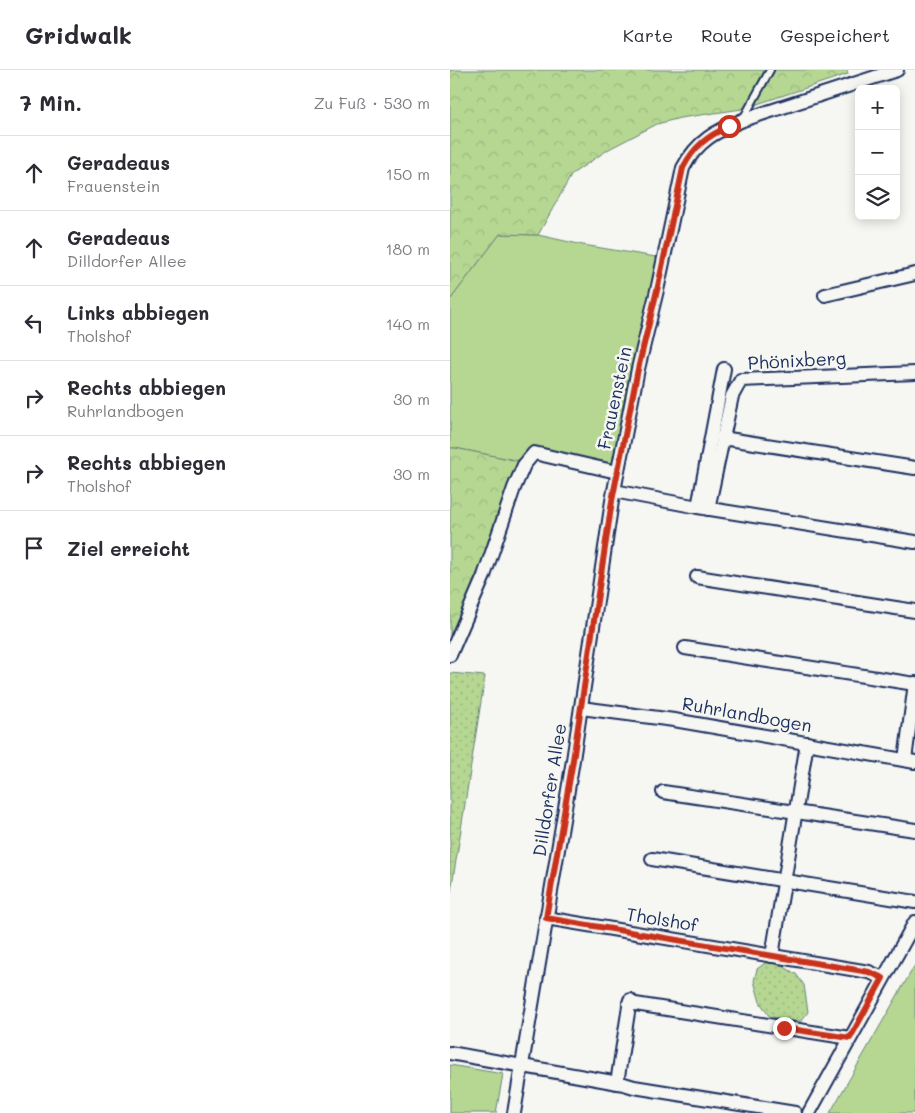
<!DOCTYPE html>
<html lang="de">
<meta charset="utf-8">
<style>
body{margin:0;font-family:Mali,sans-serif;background:#f7f7f7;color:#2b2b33}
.controls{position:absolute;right:15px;top:15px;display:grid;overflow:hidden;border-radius:8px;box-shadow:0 2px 12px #0003}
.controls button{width:45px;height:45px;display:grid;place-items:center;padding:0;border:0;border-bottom:1px solid #e1e1e2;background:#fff;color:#2b2b33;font:25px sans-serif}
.stop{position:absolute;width:15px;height:15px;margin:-11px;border:4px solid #c8321e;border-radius:50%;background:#fff}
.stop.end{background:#c8321e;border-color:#fff;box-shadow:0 1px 5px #0008}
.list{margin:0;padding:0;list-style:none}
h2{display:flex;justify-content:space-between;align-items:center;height:65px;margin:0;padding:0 20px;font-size:21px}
h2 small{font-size:16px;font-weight:400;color:#7c7c81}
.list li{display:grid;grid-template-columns:32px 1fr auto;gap:15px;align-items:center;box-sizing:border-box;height:75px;padding:0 20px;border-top:1px solid #e1e1e2}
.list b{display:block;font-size:19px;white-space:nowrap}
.list p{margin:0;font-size:16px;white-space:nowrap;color:#7c7c81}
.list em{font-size:16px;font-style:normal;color:#7c7c81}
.icon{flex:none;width:28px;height:28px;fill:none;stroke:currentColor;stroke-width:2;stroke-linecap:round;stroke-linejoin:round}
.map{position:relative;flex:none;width:465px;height:1043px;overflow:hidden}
header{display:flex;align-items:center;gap:30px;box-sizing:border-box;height:70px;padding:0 25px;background:#fff;border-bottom:1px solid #e1e1e2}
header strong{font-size:24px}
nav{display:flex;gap:28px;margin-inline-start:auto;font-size:18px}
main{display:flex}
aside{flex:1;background:#fff}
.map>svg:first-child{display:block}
.grass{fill:#b5d792;stroke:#688378}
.forest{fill:url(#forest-crowns);stroke:#688378}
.park{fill:url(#park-dots);stroke:#688378}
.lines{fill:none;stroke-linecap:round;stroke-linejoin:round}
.lane-casing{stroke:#1b2f5e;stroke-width:10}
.street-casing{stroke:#1b2f5e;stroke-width:16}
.lane{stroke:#f6f6f2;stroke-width:6}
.street{stroke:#f6f6f2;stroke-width:12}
.route{stroke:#c8321e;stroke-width:6}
.labels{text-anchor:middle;stroke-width:5;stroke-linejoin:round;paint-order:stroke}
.street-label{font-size:18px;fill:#1b2f5e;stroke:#f6f6f2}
</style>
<header>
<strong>Gridwalk</strong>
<nav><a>Karte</a><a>Route</a><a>Gespeichert</a></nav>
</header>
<main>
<aside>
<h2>7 Min.<small>Zu Fuß · 530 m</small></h2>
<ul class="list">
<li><svg class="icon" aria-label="ahead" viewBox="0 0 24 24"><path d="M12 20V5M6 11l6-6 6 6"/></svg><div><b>Geradeaus</b><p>Frauenstein</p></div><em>150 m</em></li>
<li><svg class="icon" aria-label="ahead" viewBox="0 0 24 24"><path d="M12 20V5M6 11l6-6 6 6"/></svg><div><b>Geradeaus</b><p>Dilldorfer Allee</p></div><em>180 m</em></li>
<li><svg class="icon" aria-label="left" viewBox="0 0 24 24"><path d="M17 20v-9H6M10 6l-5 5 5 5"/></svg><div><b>Links abbiegen</b><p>Tholshof</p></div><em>140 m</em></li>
<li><svg class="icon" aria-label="right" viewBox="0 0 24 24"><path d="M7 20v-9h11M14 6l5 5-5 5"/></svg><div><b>Rechts abbiegen</b><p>Ruhrlandbogen</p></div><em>30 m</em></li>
<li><svg class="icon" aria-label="right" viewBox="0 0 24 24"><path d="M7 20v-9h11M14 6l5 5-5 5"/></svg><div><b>Rechts abbiegen</b><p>Tholshof</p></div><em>30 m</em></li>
<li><svg class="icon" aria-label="arrive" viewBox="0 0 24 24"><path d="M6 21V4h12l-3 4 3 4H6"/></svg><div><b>Ziel erreicht</b></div></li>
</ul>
</aside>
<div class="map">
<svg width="465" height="1043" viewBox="0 0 465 1043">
<defs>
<pattern id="forest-crowns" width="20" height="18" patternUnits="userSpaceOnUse" patternTransform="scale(1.25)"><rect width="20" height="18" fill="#b5d792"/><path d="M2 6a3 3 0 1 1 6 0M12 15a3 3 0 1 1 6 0" fill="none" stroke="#9bb980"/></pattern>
<pattern id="park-dots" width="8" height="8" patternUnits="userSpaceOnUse" patternTransform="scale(1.25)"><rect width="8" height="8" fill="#b5d792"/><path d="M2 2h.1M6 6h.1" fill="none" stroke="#9bb980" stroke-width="1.8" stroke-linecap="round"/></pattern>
</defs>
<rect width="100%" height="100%" fill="#f6f6f2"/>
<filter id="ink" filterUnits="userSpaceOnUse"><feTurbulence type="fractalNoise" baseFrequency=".02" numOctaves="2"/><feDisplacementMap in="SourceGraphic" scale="10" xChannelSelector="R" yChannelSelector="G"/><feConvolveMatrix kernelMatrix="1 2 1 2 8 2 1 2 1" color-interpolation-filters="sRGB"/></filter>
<g filter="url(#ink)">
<!-- grass -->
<g class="grass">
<polygon points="50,164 88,165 133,175 212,188 167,400 93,382 74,392 5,378 0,378 0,230"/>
<polygon points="465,895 465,1043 380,1043"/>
<polygon points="0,995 53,1004 46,1043 0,1043"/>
</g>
<!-- forest -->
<g class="forest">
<polygon points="0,0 397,0 398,4 292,39 230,48 207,54 159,79 122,104 88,165 50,164 0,230"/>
<polygon points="0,378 5,378 74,392 0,581"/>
</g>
<!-- park -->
<g class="park">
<polygon points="0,603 35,606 9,772 0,827"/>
<polygon points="326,892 346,904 354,915 358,942 351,951 339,951 319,946 310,932 304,911 307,899 315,893"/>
</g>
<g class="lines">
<defs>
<polyline id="lane" points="293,49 320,0"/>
<g id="street">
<polyline points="375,225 465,204"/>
<polyline points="272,368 465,398"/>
<polyline points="164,421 248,437 465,472"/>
<polyline points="248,437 274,299"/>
<polyline points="258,439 282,326 291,310 465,303"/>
<polyline points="247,507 465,541"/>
<polyline points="235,578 465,614"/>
<polyline points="0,585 34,506 64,418 74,395 84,383 167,402"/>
<polyline points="131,638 224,650 465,692"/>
<polyline points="455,690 465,613"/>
<polyline points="213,722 465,760"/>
<polyline points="202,789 465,832"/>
<polyline points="96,848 419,902 433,908"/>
<polyline points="322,886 357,673"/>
<polyline points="179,933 400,968"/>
<polyline points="0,983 174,1014 184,1017 345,1043"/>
<polyline points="167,1013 180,930"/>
<path d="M64,1043l59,-353 39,-259 26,-132 20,-83 25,-118c14,-27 33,-37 60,-48l154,-50"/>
<polyline points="359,1043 465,852"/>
</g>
</defs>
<!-- lane casing -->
<use href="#lane" class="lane-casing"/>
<!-- street casing -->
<use href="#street" class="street-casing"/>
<!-- lane -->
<use href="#lane" class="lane"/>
<!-- street -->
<use href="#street" class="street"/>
</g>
</g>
<g class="lines" filter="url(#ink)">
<!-- route -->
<path class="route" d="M279,56c-21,10 -35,20 -46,42l-25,118 -20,83 -26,132 -39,259 -27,158 323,54 14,6 -33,60 -66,-10"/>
</g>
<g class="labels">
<!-- street labels -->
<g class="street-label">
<text transform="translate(347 291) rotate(-3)" y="6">Phönixberg</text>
<text transform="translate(165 328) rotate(-78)" y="6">Frauenstein</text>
<text transform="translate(297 645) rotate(10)" y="6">Ruhrlandbogen</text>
<text transform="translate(100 720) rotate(-81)" y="6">Dilldorfer Allee</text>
<text transform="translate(212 850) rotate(9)" y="6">Tholshof</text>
</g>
</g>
</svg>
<div class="controls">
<button>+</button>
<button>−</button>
<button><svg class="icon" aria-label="layers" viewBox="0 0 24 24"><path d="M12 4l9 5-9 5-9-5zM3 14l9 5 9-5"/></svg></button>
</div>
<div class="stop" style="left:279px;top:56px"></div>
<div class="stop end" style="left:334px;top:958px"></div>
</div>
</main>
